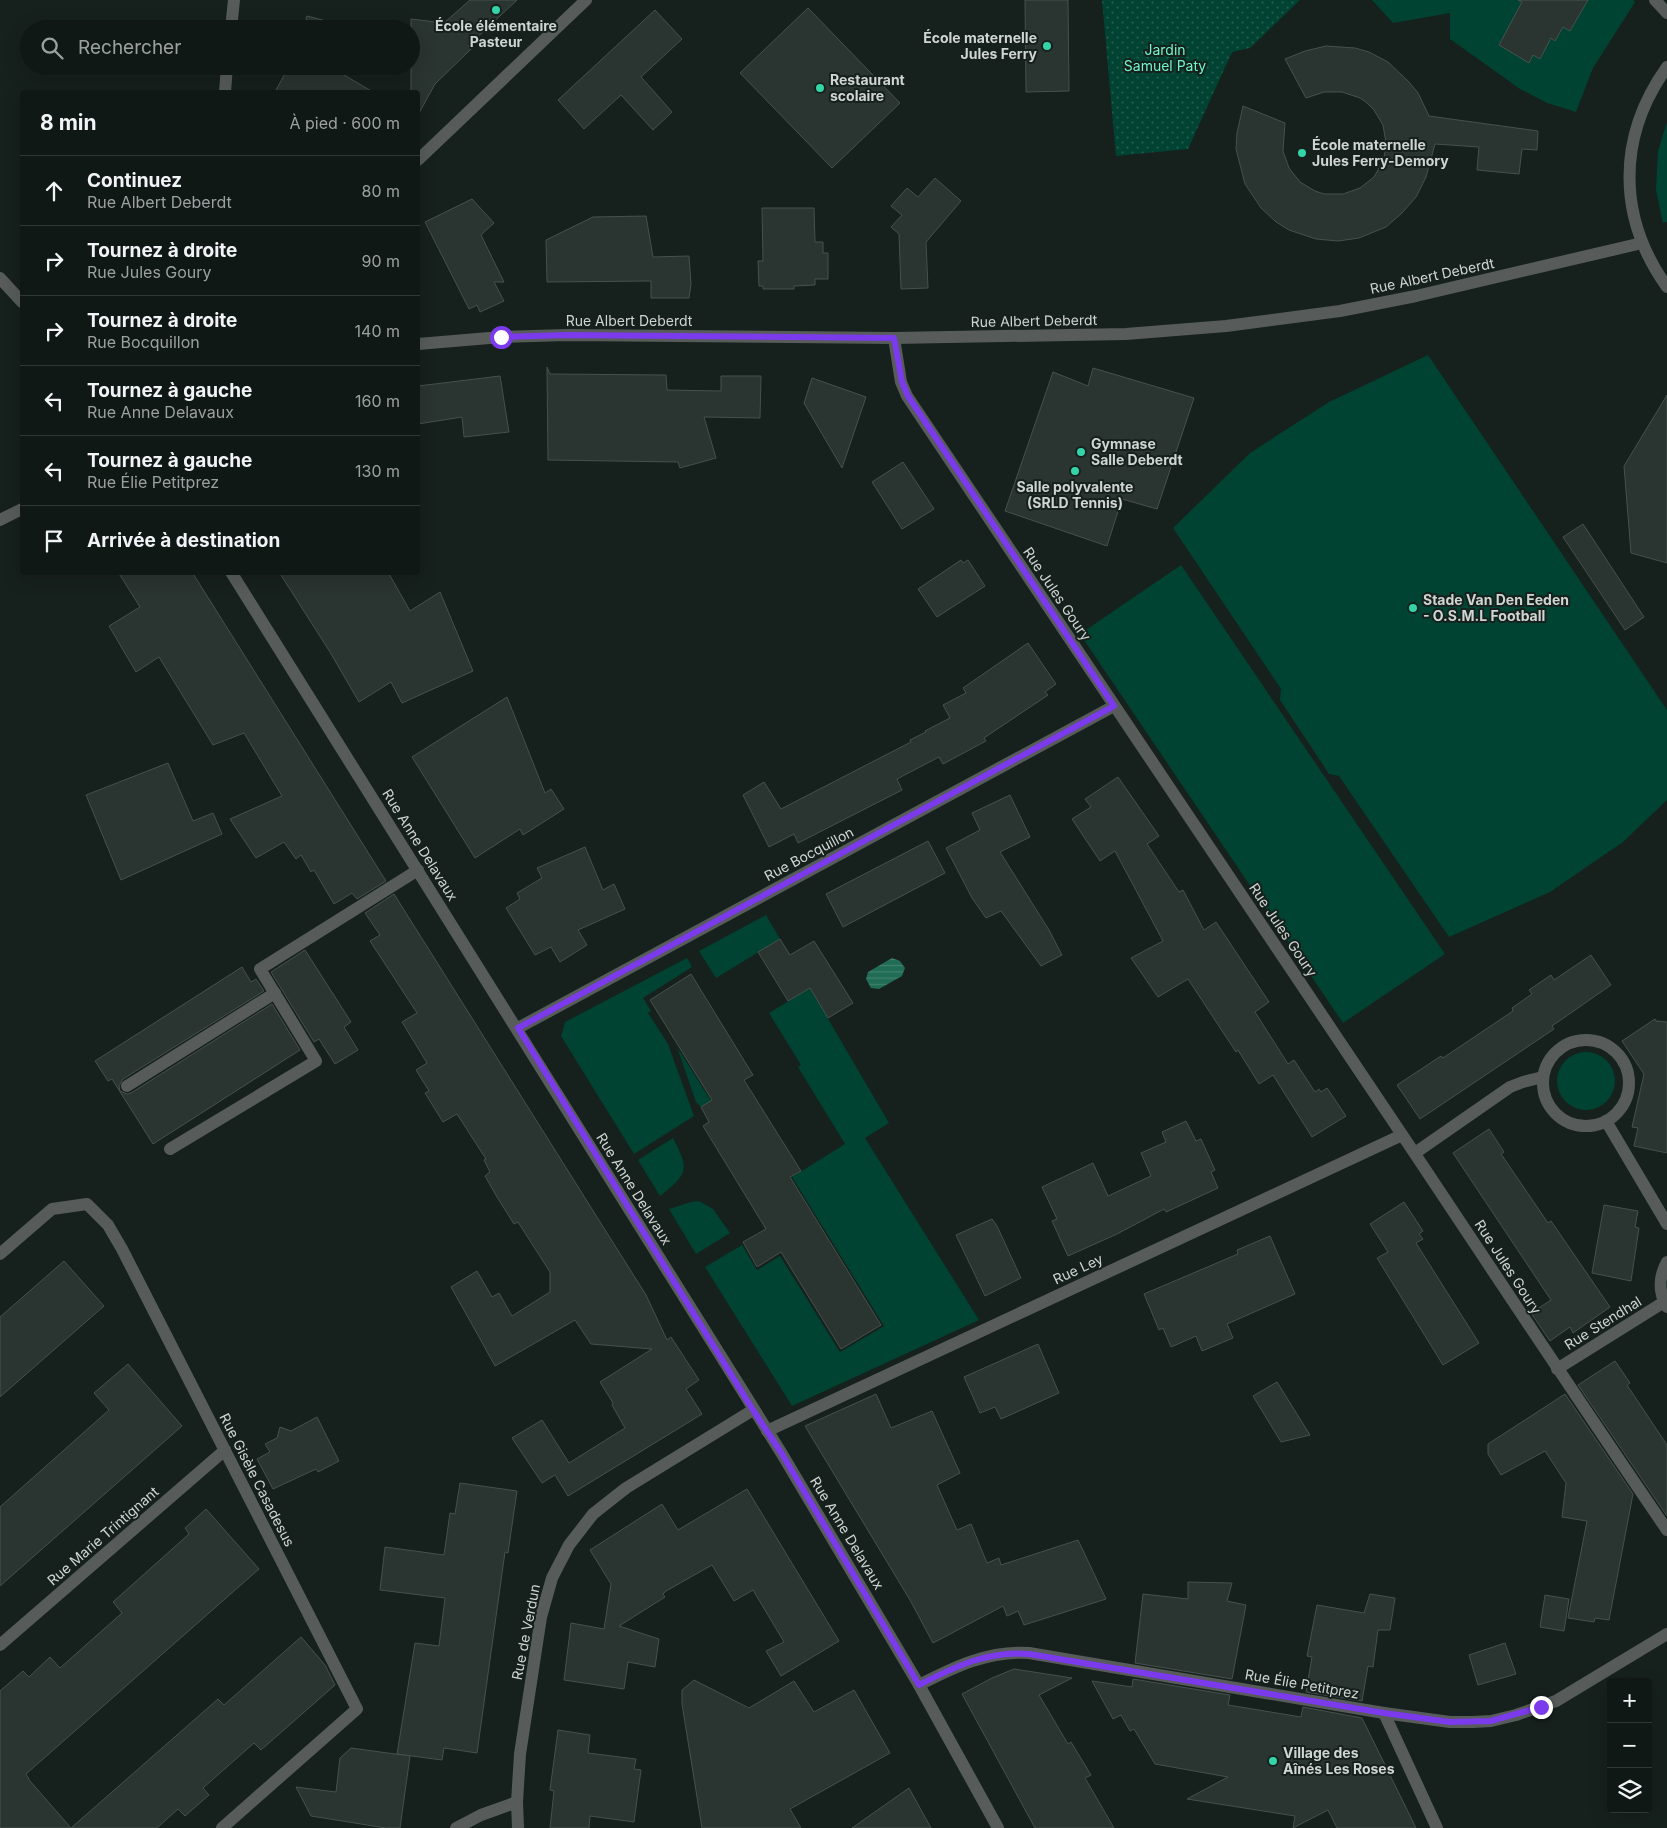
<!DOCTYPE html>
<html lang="fr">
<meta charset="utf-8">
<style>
body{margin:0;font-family:Inter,sans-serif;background:#19211e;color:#f1f3f6}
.controls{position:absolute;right:15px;bottom:15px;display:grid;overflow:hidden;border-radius:5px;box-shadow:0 5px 20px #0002}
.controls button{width:45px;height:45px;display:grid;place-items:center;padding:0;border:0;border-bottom:1px solid #303734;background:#101815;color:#f1f3f6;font:25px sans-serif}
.stop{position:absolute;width:15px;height:15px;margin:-11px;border:4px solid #7c3aed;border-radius:50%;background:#fff}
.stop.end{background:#7c3aed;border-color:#fff;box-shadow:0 1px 5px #0008}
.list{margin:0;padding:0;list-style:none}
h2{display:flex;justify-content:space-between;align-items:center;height:65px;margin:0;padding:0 20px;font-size:21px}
h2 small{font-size:16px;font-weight:400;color:#9ca0a0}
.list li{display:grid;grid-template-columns:32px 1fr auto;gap:15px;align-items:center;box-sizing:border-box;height:70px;padding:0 20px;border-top:1px solid #303734}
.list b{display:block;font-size:19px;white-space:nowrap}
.list p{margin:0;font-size:16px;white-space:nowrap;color:#9ca0a0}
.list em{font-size:16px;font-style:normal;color:#9ca0a0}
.icon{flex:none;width:28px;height:28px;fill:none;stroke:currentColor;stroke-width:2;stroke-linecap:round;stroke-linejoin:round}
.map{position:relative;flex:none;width:1667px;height:1828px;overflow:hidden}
.search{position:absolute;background:#101815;box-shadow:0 5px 20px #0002;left:20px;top:20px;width:400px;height:55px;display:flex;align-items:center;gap:12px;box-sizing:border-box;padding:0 18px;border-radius:28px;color:#9ca0a0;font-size:19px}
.panel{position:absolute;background:#101815;box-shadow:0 5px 20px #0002;left:20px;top:90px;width:400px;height:485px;border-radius:5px}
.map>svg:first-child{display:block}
.grass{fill:#004332}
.park{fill:url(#park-dots)}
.water{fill:url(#water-rules)}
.building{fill:#2a3430;stroke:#46514d}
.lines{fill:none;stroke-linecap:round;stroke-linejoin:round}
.service{stroke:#575c5a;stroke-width:12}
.pedestrian{stroke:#575c5a;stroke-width:12}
.minor{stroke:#575c5a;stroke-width:12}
.tertiary{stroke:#575c5a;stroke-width:12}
.route{stroke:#7c3aed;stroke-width:6}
.poi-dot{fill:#34d4a8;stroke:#16201c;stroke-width:2}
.labels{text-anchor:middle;stroke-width:4;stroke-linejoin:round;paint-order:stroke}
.poi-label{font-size:14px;font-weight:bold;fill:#cfd5d2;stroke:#16201c;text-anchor:start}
.park-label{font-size:14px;fill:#72f5cb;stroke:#16201c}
.street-label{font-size:14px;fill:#cfd5d2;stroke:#16201c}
</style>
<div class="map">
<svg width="1667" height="1828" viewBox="0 0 1667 1828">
<defs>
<pattern id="park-dots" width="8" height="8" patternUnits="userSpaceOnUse" patternTransform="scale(1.25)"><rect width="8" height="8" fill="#004332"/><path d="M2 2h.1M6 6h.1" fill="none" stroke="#245d4f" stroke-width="1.8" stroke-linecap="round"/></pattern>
<pattern id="water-rules" width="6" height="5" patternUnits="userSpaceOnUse" patternTransform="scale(1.25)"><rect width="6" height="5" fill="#216c55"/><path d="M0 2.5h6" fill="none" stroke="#40806d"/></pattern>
</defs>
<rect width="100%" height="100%" fill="#16201c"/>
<!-- grass -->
<g class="grass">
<polygon points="1372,0 1633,0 1635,2 1593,68 1576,112 1547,103 1520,89 1450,39 1450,13 1393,23"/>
<polygon points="1667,122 1667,222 1663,223 1656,190 1658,151"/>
<polygon points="1428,355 1667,710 1667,800 1623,842 1550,892 1449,937 1339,776 1329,774 1280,700 1281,689 1173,528 1250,453 1329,402"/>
<polygon points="1181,565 1445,954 1343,1023 1080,634"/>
<polygon points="766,915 780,939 716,978 699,951"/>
<polygon points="687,958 692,967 643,998 651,1011 648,1013 668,1044 694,1116 634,1154 561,1036 565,1022"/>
<polygon points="810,988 889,1123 865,1138 979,1320 792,1406 705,1267 742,1245 757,1270 780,1256 840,1352 884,1326 792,1177 845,1144 798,1067 801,1065 769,1013"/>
<polygon points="677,1047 711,1101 701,1107 696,1102"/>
<circle cx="1586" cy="1081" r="29"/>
<path d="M673,1138c17,33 15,35 -13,58l-22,-36z"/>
<polygon points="699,1201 713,1209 730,1233 696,1254 669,1209 691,1202"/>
</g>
<!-- park -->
<polygon class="park" points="1102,0 1300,0 1250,48 1232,52 1188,149 1116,156"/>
<!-- water -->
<polygon class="water" points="892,958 900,961 905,968 902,976 879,989 871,988 866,979 868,972"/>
<!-- building -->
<g class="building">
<polygon points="470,0 517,0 468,46 471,49 435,84 418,115 418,92 411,92 411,19 444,23"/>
<polygon points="1025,0 1068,0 1069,91 1026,92"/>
<polygon points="1518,0 1588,0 1570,31 1563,27 1555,41 1551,38 1540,59 1533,55 1529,63 1499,45 1522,2"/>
<polygon points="808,8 900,103 832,168 740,73"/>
<polygon points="655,10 682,39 641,77 672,112 653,130 621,95 584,129 558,100"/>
<polygon points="307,16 334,23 333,29 303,29"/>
<polygon points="1326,46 1355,48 1369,52 1388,62 1409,82 1418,93 1429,116 1538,131 1537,150 1522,149 1519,174 1477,170 1479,147 1435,144 1426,177 1416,197 1402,213 1386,227 1359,238 1338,241 1316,239 1289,230 1276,222 1261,208 1245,184 1236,149 1237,133 1243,106 1285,123 1283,151 1289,168 1300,182 1315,191 1324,194 1343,194 1360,188 1374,177 1383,161 1385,152 1386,143 1383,125 1374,110 1367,103 1360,98 1342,92 1324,92 1306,98 1285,59 1305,51"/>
<polygon points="289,66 329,66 373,92 275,92"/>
<polygon points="935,178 961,201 926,242 928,288 901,289 899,234 891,227 902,215 891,206 907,188 918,197"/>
<polygon points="472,199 494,223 481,235 504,282 494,282 504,301 480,312 477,305 469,309 425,222"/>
<polygon points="762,208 814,208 815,242 823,242 823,253 828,253 828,279 815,279 815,285 794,286 794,289 763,289 763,286 759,286 758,261 763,261"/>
<polygon points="646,216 653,257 689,256 691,284 689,298 651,298 651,281 547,282 546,240 593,217"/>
<polygon points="547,367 550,374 666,375 667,390 721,391 721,376 761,376 760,418 704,417 716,458 680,468 678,462 548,460"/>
<polygon points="1093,368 1194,398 1157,509 1122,499 1107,546 1005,511 1053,372 1088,386"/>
<polygon points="500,376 509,432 464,437 462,417 418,424 418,386"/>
<polygon points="812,378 866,397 842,468 804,403"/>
<polygon points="1667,395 1667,563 1631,553 1624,466"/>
<polygon points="903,462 934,509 902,529 872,482"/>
<polygon points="1583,524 1644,617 1625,630 1563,537"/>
<polygon points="961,560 963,563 968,560 985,586 937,617 918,589"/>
<polygon points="118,572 192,572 386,881 357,899 352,893 334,904 314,870 311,872 301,855 296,859 284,842 256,858 230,819 282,796 244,733 213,745 159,657 136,672 109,626 140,607"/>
<polygon points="279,572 388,572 410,611 440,592 473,671 402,703 391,682 359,702 330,652"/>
<polygon points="1028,643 1056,684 1045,692 1048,695 984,738 986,741 943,764 939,757 897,779 902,790 798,843 794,834 769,847 743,795 764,782 781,809 911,742 910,740 926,732 925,731 950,718 943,705 966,693 963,688"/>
<polygon points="507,697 545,793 551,789 564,809 523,835 520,829 475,858 412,757"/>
<polygon points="168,763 193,821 213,813 222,834 121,880 86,795"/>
<polygon points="1118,777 1159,836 1147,844 1179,892 1183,890 1204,930 1216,922 1269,1002 1255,1012 1288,1064 1294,1060 1315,1092 1319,1089 1321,1092 1327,1088 1346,1116 1312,1137 1273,1075 1259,1084 1238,1050 1236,1052 1188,979 1158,997 1131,958 1163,941 1115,851 1100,861 1072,819 1091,807 1085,799"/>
<polygon points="1010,795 1030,837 1000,852 1049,930 1062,955 1041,966 1001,911 986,918 972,898 946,848 980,830 972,813"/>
<polygon points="928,841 945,873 843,927 826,894"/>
<polygon points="585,847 603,890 614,884 625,909 578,930 587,945 560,962 551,947 535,955 506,908 520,899 517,893 542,878 537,868"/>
<polygon points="394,894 646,1295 667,1340 671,1337 699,1380 686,1389 702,1414 568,1496 555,1475 542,1483 512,1438 542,1420 569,1463 625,1428 612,1405 613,1403 600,1382 652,1349 591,1344 575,1320 495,1366 479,1337 451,1287 477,1271 492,1297 499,1293 512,1316 550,1292 550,1272 518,1222 514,1224 497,1197 485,1176 490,1172 484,1160 486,1159 457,1114 443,1122 425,1093 429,1091 416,1070 427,1063 402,1022 417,1013 370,941 380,935 365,913"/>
<polygon points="780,939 790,955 814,941 853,1003 828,1018 810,988 788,1001 758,952"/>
<polygon points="305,950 351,1022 344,1027 358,1050 335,1064 319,1039 314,1042 271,972"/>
<polygon points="1591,955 1611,985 1552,1026 1554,1029 1420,1119 1397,1085 1441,1056 1443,1058 1513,1011 1512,1008 1532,994 1529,990 1551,975 1554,980"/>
<polygon points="242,967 251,982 256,979 264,991 123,1079 119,1086 120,1091 127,1094 131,1093 272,1004 300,1050 153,1144 112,1079 108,1081 95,1061"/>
<polygon points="691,974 753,1075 744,1080 801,1171 790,1177 881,1325 841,1349 781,1252 757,1267 743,1242 766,1229 703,1126 709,1122 701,1107 712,1100 650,1000"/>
<polygon points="1655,1019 1657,1022 1657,1021 1667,1022 1667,1153 1634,1146 1638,1128 1632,1127 1644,1074 1622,1041"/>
<polygon points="1186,1121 1196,1141 1201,1139 1215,1170 1211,1172 1218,1188 1166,1212 1164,1209 1117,1234 1068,1256 1052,1221 1057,1219 1042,1187 1093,1163 1108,1196 1151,1176 1141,1153 1166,1142 1162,1132"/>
<polygon points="1489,1129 1504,1152 1501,1154 1548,1223 1551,1221 1610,1307 1573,1333 1570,1327 1550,1341 1531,1313 1551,1300 1453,1153"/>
<polygon points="1404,1202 1423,1231 1419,1234 1423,1239 1416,1243 1479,1343 1443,1365 1377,1258 1388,1252 1370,1224"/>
<polygon points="1604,1205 1638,1211 1635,1227 1639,1228 1631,1281 1592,1273"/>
<polygon points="992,1219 997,1226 1021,1278 985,1296 956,1235"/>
<polygon points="1270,1236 1295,1294 1227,1324 1233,1338 1202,1351 1196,1336 1171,1347 1163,1328 1159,1330 1144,1294 1238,1254 1237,1250"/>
<polygon points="64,1261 104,1306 0,1397 0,1317"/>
<polygon points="1038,1344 1059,1393 1001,1419 995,1407 980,1413 964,1377"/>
<polygon points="1615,1361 1630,1383 1627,1385 1667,1445 1667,1516 1578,1385"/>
<polygon points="128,1364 182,1426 0,1586 0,1507 109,1410 94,1393"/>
<polygon points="1277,1382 1310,1435 1281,1442 1253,1396"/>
<polygon points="876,1394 891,1428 932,1411 960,1473 937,1485 957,1530 971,1524 987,1563 999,1558 1001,1565 1078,1540 1106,1599 1024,1625 1018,1611 1007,1616 1003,1606 933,1643 910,1600 805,1426"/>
<polygon points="1565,1394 1633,1494 1609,1620 1595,1618 1594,1622 1568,1618 1587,1521 1562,1517 1566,1483 1545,1451 1501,1475 1488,1454 1488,1444"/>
<polygon points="317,1417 339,1461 318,1472 316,1469 273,1489 257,1459 270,1452 265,1444 277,1438 280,1427 291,1431"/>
<polygon points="460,1483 517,1491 508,1553 505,1552 477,1753 444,1748 442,1760 397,1754 415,1643 439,1646 445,1598 380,1590 385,1547 444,1555 450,1513 455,1514"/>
<polygon points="747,1489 839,1641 781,1676 766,1651 784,1642 753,1590 734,1601 712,1565 666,1591 663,1594 665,1597 619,1626 659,1639 655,1667 628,1662 624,1689 564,1680 571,1623 604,1629 611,1584 590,1550 662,1504 678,1530"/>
<polygon points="206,1509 259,1569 26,1774 30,1781 71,1828 218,1699 224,1705 301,1637 325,1665 335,1685 261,1750 254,1743 203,1788 209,1795 185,1816 178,1809 157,1828 0,1828 0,1691 23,1671 29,1677 50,1657 60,1668 122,1613 113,1602 189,1534 185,1528"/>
<polygon points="1188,1582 1232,1583 1227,1601 1246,1605 1232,1679 1135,1663 1143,1594 1188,1599"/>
<polygon points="1370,1594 1395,1598 1390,1630 1378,1630 1373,1667 1368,1666 1362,1701 1306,1692 1312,1657 1307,1656 1317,1605 1364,1613"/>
<polygon points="1545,1595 1569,1599 1564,1631 1540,1627"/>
<polygon points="1505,1643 1516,1674 1478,1685 1469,1655"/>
<polygon points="1014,1669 1072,1678 1039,1695 1068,1744 1071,1742 1091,1775 1085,1778 1114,1828 1035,1828 962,1694 992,1678"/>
<polygon points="1133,1679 1230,1695 1228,1705 1301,1717 1303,1707 1362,1718 1416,1828 1337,1828 1328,1810 1293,1828 1295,1816 1187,1799 1228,1777 1155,1764 1134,1729 1130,1731 1121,1715 1113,1719 1092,1681 1132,1687"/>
<polygon points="694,1680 749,1708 794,1681 814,1712 854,1690 890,1753 790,1809 801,1828 702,1828 682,1704 682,1690"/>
<polygon points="558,1730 590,1735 588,1753 636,1759 634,1769 641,1770 634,1822 590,1816 589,1828 550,1828 554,1791 550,1790"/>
<polygon points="351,1748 410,1756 400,1828 386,1828 311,1816 296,1787 336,1792 340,1758"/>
<polygon points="909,1788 931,1828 852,1828"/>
</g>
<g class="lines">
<!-- service -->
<g class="service">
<polyline points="127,1086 275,993"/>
<polyline points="170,1149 316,1061 260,969 418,870"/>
</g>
<!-- pedestrian -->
<g class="pedestrian">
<polyline points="0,1254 52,1209 87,1204 108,1225 122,1249 357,1709 222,1828"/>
<polyline points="1384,1713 1437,1828"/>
</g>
<!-- minor -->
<g class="minor">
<polyline points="1655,0 1667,13"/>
<polyline points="231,29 234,0"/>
<polyline points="225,92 227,66"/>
<polyline points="418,160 586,0"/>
<polyline points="0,278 22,302"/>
<path d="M894,338l7,44 6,14c169,253 339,505 508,758 84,126 167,252 252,376"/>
<polyline points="418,344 501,337 567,335 894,338 1126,334 1226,326 1340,311 1416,296 1642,243"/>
<polyline points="0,520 22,509"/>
<polyline points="231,572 782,1454 919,1685 998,1828"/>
<polyline points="518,1028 1114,706"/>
<circle cx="1586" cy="1083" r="43"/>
<polyline points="1606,1121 1667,1224"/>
<polyline points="1415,1153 1510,1087 1523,1082 1543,1077"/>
<path d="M1667,1262c-8,14 -9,30 0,45"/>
<polyline points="1557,1369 1664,1302"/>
<polyline points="767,1431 1402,1135"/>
<polyline points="0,1645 225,1450"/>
<path d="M919,1685c35,-18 70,-35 110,-32l355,60 66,9h23l18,-1 25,-6 40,-14 111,-67"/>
<polyline points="517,1802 518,1828"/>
<polyline points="456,1828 481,1815 517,1802 520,1754 541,1617 552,1578 569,1545 593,1514 626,1488 753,1410"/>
</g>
<!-- tertiary -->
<path class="tertiary" d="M1667,67c-50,70 -50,150 0,220"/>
</g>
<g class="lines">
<!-- route -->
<path class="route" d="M501,337l66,-2 327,3 8,44 6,14 206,310 -596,322 235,382 29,44 137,231c35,-18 70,-35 110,-31l355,59 66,9 41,-1 50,-14"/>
</g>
<!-- markers -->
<g class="poi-dot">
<circle cx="496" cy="10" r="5"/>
<circle cx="1047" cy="46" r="5"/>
<circle cx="820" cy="88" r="5"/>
<circle cx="1302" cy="153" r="5"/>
<circle cx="1081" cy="452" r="5"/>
<circle cx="1075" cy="471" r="5"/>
<circle cx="1413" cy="608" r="5"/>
<circle cx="1273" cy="1761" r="5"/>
</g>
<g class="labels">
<!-- poi labels -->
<g class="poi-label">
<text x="496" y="31" text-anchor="middle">École élémentaire<tspan x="496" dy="16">Pasteur</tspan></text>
<text x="1037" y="43" text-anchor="end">École maternelle<tspan x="1037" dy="16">Jules Ferry</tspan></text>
<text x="830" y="85">Restaurant<tspan x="830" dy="16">scolaire</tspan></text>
<text x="1312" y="150">École maternelle<tspan x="1312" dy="16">Jules Ferry-Demory</tspan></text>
<text x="1091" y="449">Gymnase<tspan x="1091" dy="16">Salle Deberdt</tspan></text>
<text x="1075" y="492" text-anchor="middle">Salle polyvalente<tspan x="1075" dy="16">(SRLD Tennis)</tspan></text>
<text x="1423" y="605">Stade Van Den Eeden<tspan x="1423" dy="16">- O.S.M.L Football</tspan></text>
<text x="1283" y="1758">Village des<tspan x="1283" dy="16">Aînés Les Roses</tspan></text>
</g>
<!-- park labels -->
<g class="park-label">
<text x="1165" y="55">Jardin<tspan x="1165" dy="16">Samuel Paty</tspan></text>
</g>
<!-- street labels -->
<g class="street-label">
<text transform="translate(1432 276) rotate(-12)" y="5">Rue Albert Deberdt</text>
<text x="629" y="326">Rue Albert Deberdt</text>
<text transform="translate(1034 321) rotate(-1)" y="5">Rue Albert Deberdt</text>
<text transform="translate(1057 594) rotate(56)" y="5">Rue Jules Goury</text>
<text transform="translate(420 845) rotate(58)" y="5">Rue Anne Delavaux</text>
<text transform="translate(809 854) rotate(-28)" y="5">Rue Bocquillon</text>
<text transform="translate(1283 930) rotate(56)" y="5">Rue Jules Goury</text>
<text transform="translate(634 1189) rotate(58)" y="5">Rue Anne Delavaux</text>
<text transform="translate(1508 1267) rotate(57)" y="5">Rue Jules Goury</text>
<text transform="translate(1078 1269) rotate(-25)" y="5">Rue Ley</text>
<text transform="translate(1603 1323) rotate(-32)" y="5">Rue Stendhal</text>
<text transform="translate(257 1480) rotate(63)" y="5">Rue Gisèle Casadesus</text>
<text transform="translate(847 1533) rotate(59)" y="5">Rue Anne Delavaux</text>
<text transform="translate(103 1536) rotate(-41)" y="5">Rue Marie Trintignant</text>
<text transform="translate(526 1632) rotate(-79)" y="5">Rue de Verdun</text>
<text transform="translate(1302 1684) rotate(10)" y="5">Rue Élie Petitprez</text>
</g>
</g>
</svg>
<div class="controls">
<button>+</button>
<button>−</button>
<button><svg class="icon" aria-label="layers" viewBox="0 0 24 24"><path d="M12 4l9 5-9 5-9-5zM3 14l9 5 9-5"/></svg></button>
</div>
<div class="stop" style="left:501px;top:337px"></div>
<div class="stop end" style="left:1541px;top:1707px"></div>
<div class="search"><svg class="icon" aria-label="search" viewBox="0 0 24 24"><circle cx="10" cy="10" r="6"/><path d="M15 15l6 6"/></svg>Rechercher</div>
<section class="panel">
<h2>8 min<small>À pied · 600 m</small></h2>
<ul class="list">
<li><svg class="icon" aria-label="ahead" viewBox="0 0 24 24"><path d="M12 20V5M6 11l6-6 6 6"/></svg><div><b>Continuez</b><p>Rue Albert Deberdt</p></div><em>80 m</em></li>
<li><svg class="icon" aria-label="right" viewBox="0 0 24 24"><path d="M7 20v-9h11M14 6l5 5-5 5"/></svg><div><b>Tournez à droite</b><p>Rue Jules Goury</p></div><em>90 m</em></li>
<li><svg class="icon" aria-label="right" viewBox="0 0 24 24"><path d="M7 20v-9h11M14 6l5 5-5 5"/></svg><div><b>Tournez à droite</b><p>Rue Bocquillon</p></div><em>140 m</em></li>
<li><svg class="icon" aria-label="left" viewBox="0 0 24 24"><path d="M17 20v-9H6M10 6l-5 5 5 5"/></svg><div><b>Tournez à gauche</b><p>Rue Anne Delavaux</p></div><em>160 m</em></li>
<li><svg class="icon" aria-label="left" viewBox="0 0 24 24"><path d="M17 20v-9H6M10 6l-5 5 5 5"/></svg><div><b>Tournez à gauche</b><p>Rue Élie Petitprez</p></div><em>130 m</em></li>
<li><svg class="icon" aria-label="arrive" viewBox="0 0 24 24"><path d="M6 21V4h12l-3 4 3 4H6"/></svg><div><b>Arrivée à destination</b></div></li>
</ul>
</section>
</div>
